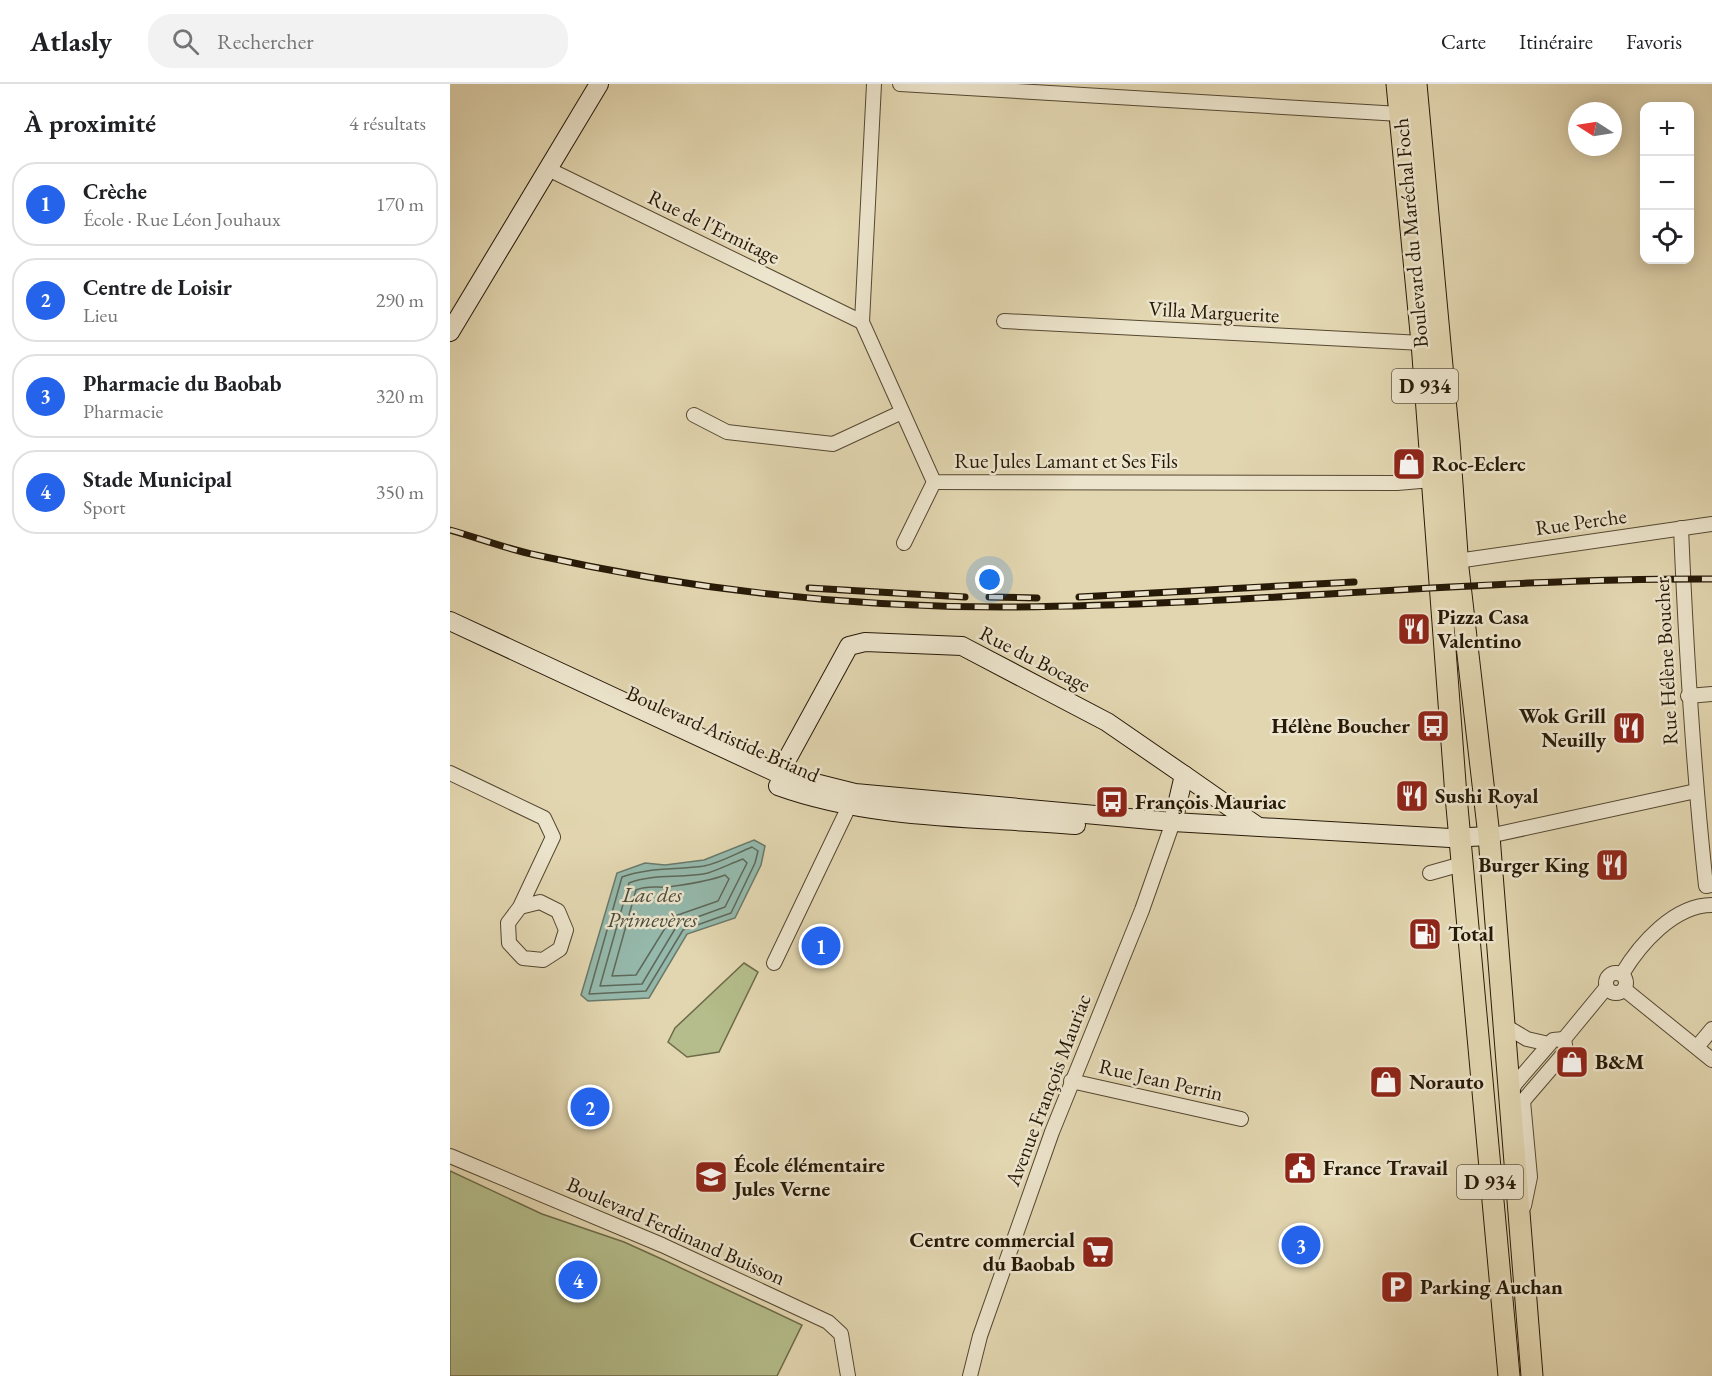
<!DOCTYPE html>
<html lang="fr">
<meta charset="utf-8">
<style>
body{margin:0;font-family:"EB Garamond",serif;background:#f2f2f2;color:#202124}
.controls{position:absolute;right:18px;top:18px;display:grid;overflow:hidden;border-radius:12px;box-shadow:0 3px 15px #0003}
.controls button{width:54px;height:54px;display:grid;place-items:center;padding:0;border:0;border-bottom:2px solid #e0e0e0;background:#fff;color:#202124;font:30px sans-serif}
.compass{position:absolute;left:1118px;top:18px;width:54px;height:54px;border-radius:50%;background:#fff;box-shadow:0 3px 15px #0003;rotate:282deg}
.you{position:absolute;left:540px;top:496px;width:21px;height:21px;margin:-15px;border:4px solid #fff;border-radius:50%;background:#1a73e8;box-shadow:0 0 0 9px #1a73e833}
.badge{display:grid;place-items:center;width:39px;height:39px;border-radius:50%;background:#2563eb;color:#fff;font-size:20px;font-weight:700}
.pin{position:absolute;translate:-50% -50%;border:3px solid #fff;box-shadow:0 2px 6px #0006}
.list{margin:0;padding:0;list-style:none}
h2{display:flex;justify-content:space-between;align-items:center;height:78px;margin:0;padding:0 24px;font-size:26px}
h2 small{font-size:20px;font-weight:400;color:#757577}
.list li{display:grid;grid-template-columns:39px 1fr auto;gap:18px;align-items:center;box-sizing:border-box;height:84px;margin:0 12px 12px;padding:0 12px;border:2px solid #e0e0e0;border-radius:24px}
.list b{display:block;font-size:22px;white-space:nowrap}
.list p{margin:0;font-size:20px;white-space:nowrap;color:#757577}
.list em{font-size:20px;font-style:normal;color:#757577}
.icon{flex:none;width:33px;height:33px;fill:none;stroke:currentColor;stroke-width:2;stroke-linecap:round;stroke-linejoin:round}
.map{position:relative;flex:none;width:1262px;height:1292px;overflow:hidden}
header{display:flex;align-items:center;gap:36px;box-sizing:border-box;height:84px;padding:0 30px;background:#fff;border-bottom:2px solid #e0e0e0}
header strong{font-size:28px}
nav{display:flex;gap:33px;margin-inline-start:auto;font-size:21px}
.search{width:420px;height:54px;background:#f2f2f2;display:flex;align-items:center;gap:15px;box-sizing:border-box;padding:0 21px;border-radius:24px;color:#757577;font-size:22px}
main{display:flex}
aside{flex:1;background:#fff}
.map>svg:first-child{display:block}
.green{fill:#b4bd8b;stroke:#6d6b49;stroke-width:1.5}
.water{fill:#95b9ac;stroke:#69796a;stroke-width:1.5}
.lines{fill:none;stroke-linecap:round;stroke-linejoin:round}
.shore{stroke:#5e695a;stroke-width:1.5}
.street-casing{stroke:#554831;stroke-width:16}
.secondary-casing{stroke:#261907;stroke-width:20}
.primary-casing{stroke:#261907;stroke-width:23}
.street{stroke:#ece4cc;stroke-width:14}
.secondary{stroke:#ece4cc;stroke-width:18}
.primary{stroke:#e2d6b0;stroke-width:21}
.rail-casing{stroke:#261907;stroke-width:7}
.rail{stroke:#ece4cc;stroke-width:4.5;stroke-dasharray:14;stroke-linecap:butt}
.labels{text-anchor:middle;stroke-width:5;stroke-linejoin:round;paint-order:stroke}
.shield{fill:#ece4cc;stroke:#615642;stroke-width:1.5}
.shield-label{font-size:20px;font-weight:bold;fill:#261907}
.street-label{font-size:21px;fill:#261907;stroke:#ece4cc}
.poi-label{font-size:21px;font-weight:bold;fill:#261907;stroke:#ece4cc;text-anchor:start}
.water-label{font-size:22px;font-style:italic;fill:#474939;stroke:#ece4cc}
</style>
<header>
<strong>Atlasly</strong>
<div class="search"><svg class="icon" aria-label="search" viewBox="0 0 24 24"><circle cx="10" cy="10" r="6"/><path d="M15 15l6 6"/></svg>Rechercher</div>
<nav><a>Carte</a><a>Itinéraire</a><a>Favoris</a></nav>
</header>
<main>
<aside>
<h2>À proximité<small>4 résultats</small></h2>
<ul class="list">
<li><span class="badge">1</span><div><b>Crèche</b><p>École · Rue Léon Jouhaux</p></div><em>170 m</em></li>
<li><span class="badge">2</span><div><b>Centre de Loisir</b><p>Lieu</p></div><em>290 m</em></li>
<li><span class="badge">3</span><div><b>Pharmacie du Baobab</b><p>Pharmacie</p></div><em>320 m</em></li>
<li><span class="badge">4</span><div><b>Stade Municipal</b><p>Sport</p></div><em>350 m</em></li>
</ul>
</aside>
<div class="map">
<svg width="1262" height="1292" viewBox="0 0 1262 1292">
<rect width="100%" height="100%" fill="#e2d6b0"/>
<filter id="stains"><feTurbulence type="fractalNoise" baseFrequency=".00333" numOctaves="4"/><feColorMatrix values="0 0 0 0 .2 0 0 0 0 .09 0 0 0 0 .02 0 0 0 .5 -.17"/></filter>
<radialGradient id="worn" r=".72"><stop offset=".6" stop-color="#630" stop-opacity="0"/><stop offset="1" stop-color="#630" stop-opacity=".3"/></radialGradient>
<!-- green -->
<g class="green">
<polygon points="294,879 308,888 269,968 237,973 218,958 225,944"/>
<polygon points="0,1087 92,1130 174,1158 216,1177 352,1241 327,1292 0,1292"/>
</g>
<!-- water -->
<polygon class="water" points="304,756 315,762 311,781 285,834 237,850 199,914 138,917 131,911 167,789 195,779 215,781 254,776"/>
<g class="lines">
<!-- shore -->
<g class="shore">
<path d="M302,763l6,4 -3,12 -24,50 -48,17 -37,61 -57,3 33,-117c27,-10 54,-7 82,-11 16,-3 33,-13 48,-19z"/>
<path d="M293,775l4,4 -22,44 -47,17 -36,60 -42,2 29,-103c25,-10 53,-4 79,-10 12,-4 24,-10 35,-14z"/>
<path d="M275,791l4,4 -11,22 -46,16 -36,58 -24,1 24,-86c12,-5 21,-2 33,-3 19,-3 38,-5 56,-12z"/>
</g>
<defs>
<g id="street">
<polyline points="424,0 412,238 484,398 947,399 982,396"/>
<polyline points="450,0 950,30"/>
<polyline points="98,85 412,238"/>
<polyline points="554,237 972,259"/>
<polyline points="244,331 277,348 383,360 452,328"/>
<path d="M1231,444c5,120 12,239 25,358l6,-1"/>
<polyline points="454,459 484,398"/>
<polyline points="1007,477 1262,440"/>
<polyline points="1238,612 1262,610"/>
<polyline points="0,689 94,734 103,753 70,823 58,839 59,859 73,874 93,876 110,865 116,846 108,827 90,818 70,823"/>
<polyline points="1039,752 1246,707"/>
<polyline points="980,789 1012,780"/>
<polyline points="324,879 403,714"/>
<circle cx="1166" cy="899" r="10"/>
<path d="M1172,890c18,-30 52,-69 90,-69"/>
<polyline points="1174,905 1262,976"/>
<polyline points="1055,942 1077,955 1099,960"/>
<polyline points="1247,963 1262,945"/>
<polyline points="621,997 791,1035"/>
<polyline points="1060,1011 1065,1000 1103,956 1114,955"/>
<polyline points="1073,1017 1116,967 1114,955 1156,904"/>
<polyline points="1073,1017 1080,1093 1074,1122"/>
<polyline points="0,1072 212,1161 378,1238 391,1250 398,1292"/>
<polyline points="520,1292 530,1252 602,1048 692,826 723,738"/>
</g>
<g id="secondary">
<polyline points="0,248 149,0"/>
<polyline points="0,537 329,690 405,709 723,738 1000,754 1039,752"/>
<polyline points="329,690 399,562 415,558 512,562 657,638 734,691 723,738"/>
<polyline points="734,691 807,742"/>
<path d="M328,702c94,34 199,31 298,39"/>
</g>
<g id="primary">
<polyline points="947,0 972,259 1006,712 1059,1292"/>
<polyline points="966,0 999,358 1008,484 1039,752 1082,1292"/>
</g>
</defs>
<!-- street casing -->
<use href="#street" class="street-casing"/>
<!-- secondary casing -->
<use href="#secondary" class="secondary-casing"/>
<!-- primary casing -->
<use href="#primary" class="primary-casing"/>
<!-- street -->
<use href="#street" class="street"/>
<!-- secondary -->
<use href="#secondary" class="secondary"/>
<!-- primary -->
<use href="#primary" class="primary"/>
<defs>
<g id="rail">
<path d="M0,446c29,8 57,19 86,25 156,35 321,53 481,52 232,-2 463,-29 695,-28"/>
<polyline points="359,504 515,513"/>
<polyline points="539,513 587,514"/>
<polyline points="629,513 904,498"/>
</g>
</defs>
<!-- rail casing -->
<use href="#rail" class="rail-casing"/>
<!-- rail -->
<use href="#rail" class="rail"/>
</g>
<!-- icons -->
<defs>
<symbol id="shop-square" viewBox="-11 -11 22 22"><rect x="-9" y="-9" width="18" height="18" rx="4" fill="#8f2418" stroke="#ece4cc"/><path d="M-5-2.5h2.3a2.7 3.5 0 0 1 5.4 0H5L5.5 6h-11ZM-1.5-2.5h3a1.5 2.3 0 0 0-3 0Z" fill="#fff"/></symbol>
<symbol id="restaurant-square" viewBox="-11 -11 22 22"><rect x="-9" y="-9" width="18" height="18" rx="4" fill="#8f2418" stroke="#ece4cc"/><path d="M-5-6h1v4h1v-4h1v4h1v-4h1v5L-1.5 .5V6h-2V.5L-5-1ZM5-6V6H3V1.5H1.5Q1.5-4 5-6Z" fill="#fff"/></symbol>
<symbol id="bus-square" viewBox="-11 -11 22 22"><rect x="-9" y="-9" width="18" height="18" rx="4" fill="#8f2418" stroke="#ece4cc"/><path d="M-5-6H5V4H4V6H2V4H-2V6H-4V4H-5ZM-3.5-4V0h7V-4ZM-3.5 1.2v1.5H-2V1.2ZM2 1.2v1.5H3.5V1.2Z" fill="#fff"/></symbol>
<symbol id="fuel-square" viewBox="-11 -11 22 22"><rect x="-9" y="-9" width="18" height="18" rx="4" fill="#8f2418" stroke="#ece4cc"/><path d="M-5.5-6h7V0h2V4h1.3V-2.5L3-4.5l.8-.8L6-3V5H2.5V1h-1V6h-7ZM-4.2-4.7v3.2H.2V-4.7Z" fill="#fff"/></symbol>
<symbol id="civic-square" viewBox="-11 -11 22 22"><rect x="-9" y="-9" width="18" height="18" rx="4" fill="#8f2418" stroke="#ece4cc"/><path d="M-.6-6.5H3V-4.5H.6V-3L4-1V1h2V6H-6V1h2V-1L-.6-3ZM-1.2 2.5V6h2.4V2.5Z" fill="#fff"/></symbol>
<symbol id="school-square" viewBox="-11 -11 22 22"><rect x="-9" y="-9" width="18" height="18" rx="4" fill="#8f2418" stroke="#ece4cc"/><path d="M0-5L7-2L0 1L-7-2ZM-4 1L0 2.5L4 1V4Q0 6-4 4Z" fill="#fff"/></symbol>
<symbol id="supermarket-square" viewBox="-11 -11 22 22"><rect x="-9" y="-9" width="18" height="18" rx="4" fill="#8f2418" stroke="#ece4cc"/><path d="M-6-5.5h2.5l.6 2H6L4.5 2H-2.5L-4.4-4H-6ZM-1.5 3.2a1.3 1.3 0 1 0 .1 0ZM3 3.2a1.3 1.3 0 1 0 .1 0Z" fill="#fff"/></symbol>
<symbol id="parking-square" viewBox="-11 -11 22 22"><rect x="-9" y="-9" width="18" height="18" rx="4" fill="#8f2418" stroke="#ece4cc"/><path d="M-3.5-5.5H1a3.5 3.5 0 0 1 0 7H-1V5.5H-3.5ZM-1-3.4V-.6H.8a1.4 1.4 0 0 0 0-2.8Z" fill="#fff"/></symbol>
</defs>
<g fill-rule="evenodd">
<use href="#shop-square" x="940" y="361" width="38" height="38"/>
<use href="#restaurant-square" x="945" y="526" width="38" height="38"/>
<use href="#bus-square" x="964" y="623" width="38" height="38"/>
<use href="#restaurant-square" x="1160" y="625" width="38" height="38"/>
<use href="#restaurant-square" x="943" y="693" width="38" height="38"/>
<use href="#bus-square" x="643" y="699" width="38" height="38"/>
<use href="#restaurant-square" x="1143" y="762" width="38" height="38"/>
<use href="#fuel-square" x="956" y="831" width="38" height="38"/>
<use href="#shop-square" x="1103" y="959" width="38" height="38"/>
<use href="#shop-square" x="917" y="979" width="38" height="38"/>
<use href="#civic-square" x="831" y="1065" width="38" height="38"/>
<use href="#school-square" x="242" y="1074" width="38" height="38"/>
<use href="#supermarket-square" x="629" y="1149" width="38" height="38"/>
<use href="#parking-square" x="928" y="1184" width="38" height="38"/>
</g>
<g class="labels">
<!-- shield labels -->
<g class="shield">
<rect x="942" y="285" width="66" height="34" rx="4.5"/>
<rect x="1007" y="1081" width="66" height="34" rx="4.5"/>
</g>
<g class="shield-label">
<text x="975" y="309">D 934</text>
<text x="1040" y="1105">D 934</text>
</g>
<!-- street labels -->
<g class="street-label">
<text transform="translate(264 143) rotate(26)" y="7">Rue de l'Ermitage</text>
<text transform="translate(961 149) rotate(-95)" y="7">Boulevard du Maréchal Foch</text>
<text transform="translate(764 228) rotate(3)" y="7">Villa Marguerite</text>
<text x="616" y="384">Rue Jules Lamant et Ses Fils</text>
<text transform="translate(1131 438) rotate(-8)" y="7">Rue Perche</text>
<text transform="translate(585 575) rotate(27)" y="7">Rue du Bocage</text>
<text transform="translate(1216 577) rotate(-93)" y="7">Rue Hélène Boucher</text>
<text transform="translate(273 650) rotate(24)" y="7">Boulevard Aristide Briand</text>
<text transform="translate(711 996) rotate(13)" y="7">Rue Jean Perrin</text>
<text transform="translate(598 1006) rotate(-69)" y="7">Avenue François Mauriac</text>
<text transform="translate(226 1147) rotate(24)" y="7">Boulevard Ferdinand Buisson</text>
</g>
<!-- poi labels -->
<g class="poi-label">
<text x="982" y="387">Roc-Eclerc</text>
<text x="987" y="540">Pizza Casa<tspan x="987" dy="24">Valentino</tspan></text>
<text x="1156" y="639" text-anchor="end">Wok Grill<tspan x="1156" dy="24">Neuilly</tspan></text>
<text x="960" y="649" text-anchor="end">Hélène Boucher</text>
<text x="985" y="719">Sushi Royal</text>
<text x="685" y="725">François Mauriac</text>
<text x="1139" y="788" text-anchor="end">Burger King</text>
<text x="998" y="857">Total</text>
<text x="1145" y="985">B&amp;M</text>
<text x="959" y="1005">Norauto</text>
<text x="284" y="1088">École élémentaire<tspan x="284" dy="24">Jules Verne</tspan></text>
<text x="873" y="1091">France Travail</text>
<text x="625" y="1163" text-anchor="end">Centre commercial<tspan x="625" dy="24">du Baobab</tspan></text>
<text x="970" y="1210">Parking Auchan</text>
</g>
<!-- water labels -->
<g class="water-label">
<text x="202" y="818">Lac des<tspan x="202" dy="25">Primevères</tspan></text>
</g>
</g>
<rect width="100%" height="100%" filter="url(#stains)"/>
<rect width="100%" height="100%" fill="url(#worn)"/>
</svg>
<div class="controls">
<button>+</button>
<button>−</button>
<button><svg class="icon" aria-label="locate" viewBox="0 0 24 24"><circle cx="12" cy="12" r="6"/><path d="M12 2v4M12 18v4M2 12h4M18 12h4"/></svg></button>
</div>
<svg class="compass" viewBox="-18 -18 36 36"><path d="M0-13l5 13h-10z" fill="#e53935"/><path d="M0 13l5-13h-10z" fill="#757577"/></svg>
<div class="you"></div>
<div class="pin badge" style="left:371px;top:862px">1</div>
<div class="pin badge" style="left:140px;top:1023px">2</div>
<div class="pin badge" style="left:851px;top:1161px">3</div>
<div class="pin badge" style="left:128px;top:1196px">4</div>
</div>
</main>
